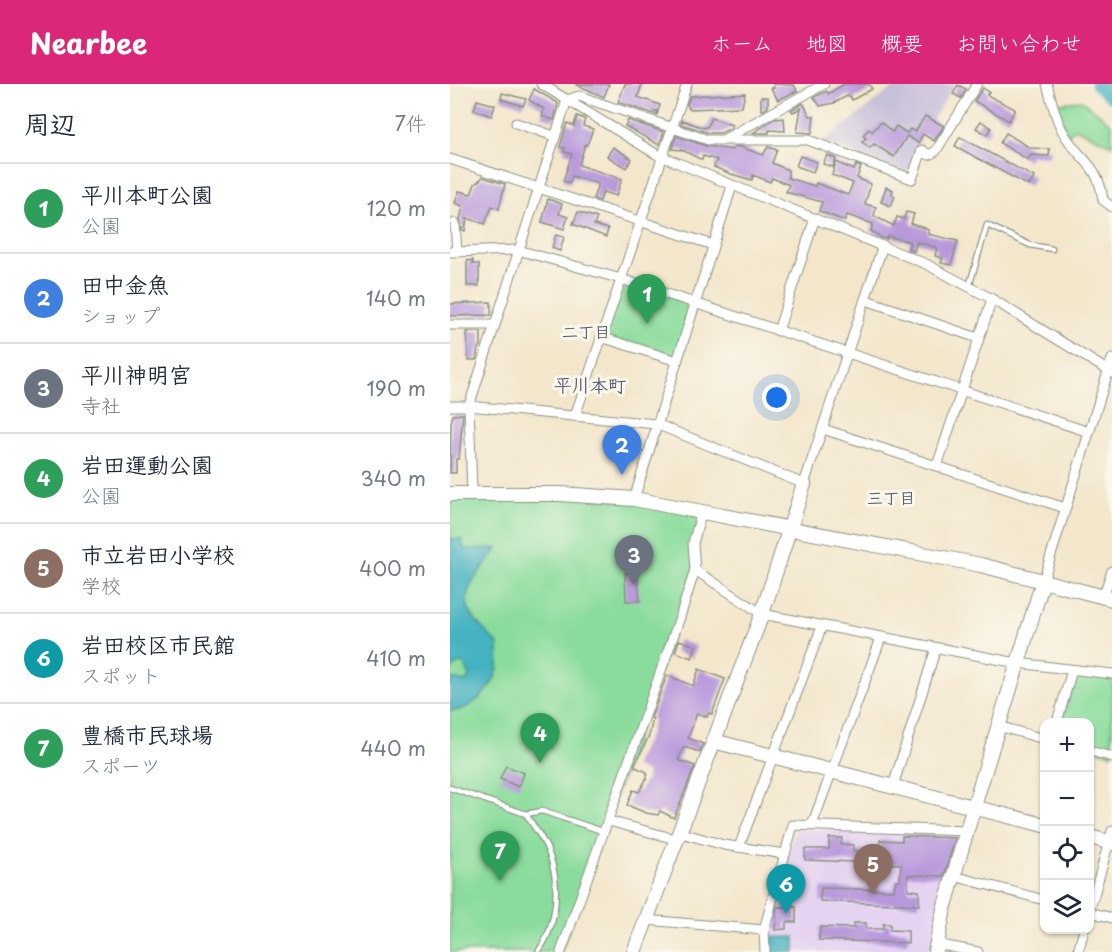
<!DOCTYPE html>
<html lang="ja">
<meta charset="utf-8">
<style>
body{margin:0;font-family:"Playpen Sans","Klee One",sans-serif;background:#f2f2f3;color:#1f2937}
.controls{position:absolute;right:18px;bottom:18px;display:grid;overflow:hidden;border-radius:12px;box-shadow:0 2px 4px #0004}
.controls button{width:54px;height:54px;display:grid;place-items:center;padding:0;border:0;border-bottom:2px solid #e0e1e3;background:#fff;color:#1f2937;font:30px sans-serif}
.you{position:absolute;left:327px;top:314px;width:21px;height:21px;margin:-15px;border:4px solid #fff;border-radius:50%;background:#1a73e8;box-shadow:0 0 0 9px #1a73e833}
.badge{display:grid;place-items:center;width:39px;height:39px;border-radius:50%;background:#db2777;color:#fff;font-size:20px;font-weight:700}
.pin{position:absolute;translate:-50% -50px;filter:drop-shadow(0 2px 3px #0008)}
.pin::after{content:'';position:absolute;top:32px;width:21px;height:18px;background:inherit;clip-path:polygon(0 0,100% 0,50% 100%)}
.list{margin:0;padding:0;list-style:none}
h2{display:flex;justify-content:space-between;align-items:center;height:78px;margin:0;padding:0 24px;font-size:26px}
h2 small{font-size:20px;font-weight:400;color:#747a83}
.list li{display:grid;grid-template-columns:39px 1fr auto;gap:18px;align-items:center;box-sizing:border-box;height:90px;padding:0 24px;border-top:2px solid #e0e1e3}
.list b{display:block;font-size:22px;white-space:nowrap}
.list p{margin:0;font-size:20px;white-space:nowrap;color:#747a83}
.list em{font-size:20px;font-style:normal;color:#747a83}
.icon{flex:none;width:33px;height:33px;fill:none;stroke:currentColor;stroke-width:2;stroke-linecap:round;stroke-linejoin:round}
.map{position:relative;flex:none;width:662px;height:868px;overflow:hidden}
header{display:flex;align-items:center;gap:36px;box-sizing:border-box;height:84px;padding:0 30px;background:#db2777;color:#fff}
header strong{font-size:28px}
nav{display:flex;gap:33px;margin-inline-start:auto;font-size:21px}
main{display:flex}
aside{flex:1;background:#fff}
.map>svg:first-child{display:block}
.built{fill:#e5d3f1}
.industrial{fill:#c7c0d9}
.green{fill:#8adc9c;stroke:#548c68;stroke-width:1.5}
.water{fill:#45b2c1;stroke:#32787a;stroke-width:1.5}
.lines{fill:none;stroke-linecap:round;stroke-linejoin:round}
.river{stroke:#45b2c1;stroke-width:15}
.building{fill:#b798db}
.lane-casing{stroke:#899280;stroke-width:7}
.street-casing{stroke:#899280;stroke-width:11}
.secondary-casing{stroke:#899280;stroke-width:16}
.lane{stroke:#fff;stroke-width:4.5}
.street{stroke:#fff;stroke-width:9}
.secondary{stroke:#fff;stroke-width:14}
.labels{text-anchor:middle;stroke-width:6;stroke-linejoin:round;paint-order:stroke}
.neighbourhood-label{font-size:16px;font-weight:bold;fill:#545d6e;stroke:#fbf7ec}
.quarter-label{font-size:18px;font-weight:bold;fill:#545d6e;stroke:#fbf7ec}
</style>
<header>
<strong>Nearbee</strong>
<nav><a>ホーム</a><a>地図</a><a>概要</a><a>お問い合わせ</a></nav>
</header>
<main>
<aside>
<h2>周辺<small>7件</small></h2>
<ul class="list">
<li><span class="badge" style="background:#2e9e5b">1</span><div><b>平川本町公園</b><p>公園</p></div><em>120 m</em></li>
<li><span class="badge" style="background:#3f7fe0">2</span><div><b>田中金魚</b><p>ショップ</p></div><em>140 m</em></li>
<li><span class="badge" style="background:#6b7280">3</span><div><b>平川神明宮</b><p>寺社</p></div><em>190 m</em></li>
<li><span class="badge" style="background:#2e9e5b">4</span><div><b>岩田運動公園</b><p>公園</p></div><em>340 m</em></li>
<li><span class="badge" style="background:#8d6e63">5</span><div><b>市立岩田小学校</b><p>学校</p></div><em>400 m</em></li>
<li><span class="badge" style="background:#0f9aa8">6</span><div><b>岩田校区市民館</b><p>スポット</p></div><em>410 m</em></li>
<li><span class="badge" style="background:#2e9e5b">7</span><div><b>豊橋市民球場</b><p>スポーツ</p></div><em>440 m</em></li>
</ul>
</aside>
<div class="map">
<svg width="662" height="868" viewBox="0 0 662 868">
<rect width="100%" height="100%" fill="#fbf7ec"/>
<filter id="ink" filterUnits="userSpaceOnUse"><feTurbulence type="fractalNoise" baseFrequency=".0167" numOctaves="2"/><feDisplacementMap in="SourceGraphic" scale="12" xChannelSelector="R" yChannelSelector="G"/><feConvolveMatrix kernelMatrix="1 2 1 2 8 2 1 2 1" color-interpolation-filters="sRGB"/></filter>
<filter id="wash" filterUnits="userSpaceOnUse"><feTurbulence type="fractalNoise" baseFrequency=".008" numOctaves="4" result="noise"/><feDisplacementMap in="SourceGraphic" scale="24" xChannelSelector="R" yChannelSelector="G"/><feGaussianBlur stdDeviation="1.35" result="paint"/><feColorMatrix in="noise" values="0 0 0 0 0 0 0 0 0 0 0 0 0 0 0 0 0 1.4 0 .05"/><feComposite in="paint" operator="in"/></filter>
<g filter="url(#wash)">
<rect width="100%" height="100%" fill="#f3e6cb"/>
<!-- built -->
<polygon class="built" points="346,745 508,750 510,753 480,868 318,868 317,844"/>
<!-- industrial -->
<polygon class="industrial" points="448,0 505,0 468,59 470,63 459,89 373,58"/>
<!-- green -->
<g class="green">
<polygon points="631,16 662,40 662,61 625,44 618,52 606,20"/>
<polygon points="176,198 238,218 241,228 227,277 151,253 169,200"/>
<polygon points="0,410 110,410 252,427 243,458 245,486 111,868 0,868"/>
<polygon points="626,590 662,594 662,670 640,664 640,638 611,638"/>
</g>
<!-- water -->
<g class="water">
<path d="M0,455h12l2,10 34,-1c-36,47 -47,51 0,96 0,8 1,17 0,24 -4,20 -28,44 -48,43v-33l15,4 5,-6 -7,-13 -6,1 -7,7z"/>
<rect x="322" y="853" width="23" height="15"/>
</g>
<g class="lines">
<!-- river -->
<polyline class="river" points="648,0 662,12"/>
</g>
<g id="blocks">
<!-- building -->
<g class="building">
<polygon points="125,0 159,0 154,13"/>
<polygon points="175,0 192,0 188,13 210,21 208,27 203,27 208,28 207,31 168,18"/>
<polygon points="323,0 344,1 347,7 328,16 321,4 324,4"/>
<polygon points="394,0 419,0 422,5 402,16 399,11 384,19 370,22 364,13 377,7 378,10"/>
<polygon points="508,1 516,5 511,14 503,10"/>
<polygon points="533,4 539,8 537,11 565,25 559,37 524,17"/>
<polygon points="84,5 108,19 104,36 92,32 94,25 79,16"/>
<polygon points="52,9 76,15 73,22 51,15"/>
<polygon points="295,9 292,23 239,25 237,20 240,12"/>
<polygon points="311,13 318,13 318,23 314,26 311,26"/>
<polygon points="27,16 45,21 42,32 24,26"/>
<polygon points="353,19 360,32 364,32 362,49 347,48 351,24 343,28 341,26"/>
<polygon points="127,32 135,35 133,42 143,45 137,61 135,60 129,81 172,95 166,112 153,108 150,117 143,115 148,100 122,92 120,99 113,97 122,70 114,68 115,64 110,63 117,39 124,42"/>
<polygon points="475,32 494,42 484,57 473,50 468,59 457,52 444,73 424,60 420,64 412,58 416,54 413,51 419,45 422,48 431,38 442,48 446,42 457,49 460,45 465,48"/>
<polygon points="261,34 282,41 281,44 271,49 259,49 231,40 232,36 254,44 258,42"/>
<polygon points="334,34 335,47 319,46 319,49 303,49 324,35"/>
<polygon points="178,36 214,48 209,61 175,42"/>
<polygon points="531,37 541,44 537,51 526,44"/>
<polygon points="556,49 580,64 600,65 599,72 581,71 578,76 550,59"/>
<polygon points="226,52 256,62 283,66 284,63 291,63 313,71 318,63 327,66 322,79 338,86 338,94 365,102 366,99 398,111 403,99 382,91 386,78 404,86 406,81 411,83 407,94 421,100 415,120 426,123 424,132 444,142 447,133 454,135 456,128 464,130 461,140 475,144 479,147 478,150 508,157 501,181 491,179 493,174 485,172 487,164 467,158 464,167 458,165 460,158 438,152 437,155 432,154 421,147 423,140 397,131 395,137 369,127 372,118 336,108 339,101 322,94 320,98 303,91 302,96 281,90 264,83 267,76 253,72 252,76 232,66 222,65"/>
<polygon points="510,53 584,93 579,102 505,62"/>
<polygon points="163,63 182,75 176,84 157,72"/>
<polygon points="377,71 386,75 383,83 373,80"/>
<polygon points="350,72 367,78 363,88 346,82"/>
<polygon points="33,93 55,100 49,125 42,122 35,140 17,134 15,147 12,146 10,135 13,122 5,119 9,107 21,110 25,100"/>
<polygon points="436,103 443,106 442,110 445,112 441,122 431,118"/>
<polygon points="98,115 112,120 109,130 118,133 114,145 92,138"/>
<polygon points="128,128 147,134 144,141 158,145 156,153 123,140"/>
<polygon points="106,151 114,153 110,167 102,164"/>
<polygon points="23,176 23,180 29,180 29,202 17,202 17,177"/>
<polygon points="41,218 41,231 0,232 0,220"/>
<polygon points="17,248 31,248 31,262 28,264 26,276 18,276"/>
<polygon points="13,330 9,375 6,375 6,389 0,389 1,338 3,331"/>
<polygon points="187,488 190,517 176,517 175,489"/>
<polygon points="229,556 246,562 242,574 225,568"/>
<polygon points="249,585 275,595 262,630 259,629 257,633 247,629 238,654 253,660 250,668 234,663 228,676 245,682 224,734 210,727 208,731 196,729 177,721 183,706 189,708 197,693 197,688 185,683 185,680 199,652 203,635 201,634 217,591 243,602"/>
<polygon points="56,682 74,689 69,703 50,695"/>
<polygon points="452,752 505,754 494,792 458,791 458,806 469,807 469,821 370,817 371,804 444,806 446,796 450,796 451,780 355,776 355,765 379,765 379,754 392,754 391,760 403,761 403,767 430,768 430,756 452,757"/>
<polygon points="327,823 346,823 346,838 336,838 336,845 325,846"/>
<polygon points="404,839 416,839 416,845 433,845 433,840 440,840 440,846 458,847 458,859 369,856 370,843 404,844"/>
</g>
</g>
</g>
<g filter="url(#ink)">
<use href="#blocks" fill-opacity="0" stroke="#899280" stroke-width="1.5"/>
<g class="lines">
<defs>
<g id="lane">
<polyline points="519,203 537,141 580,161 602,165"/>
<polyline points="0,704 76,730 92,727 155,748"/>
<path d="M76,730c7,12 17,24 22,37 13,32 10,73 -10,101"/>
</g>
<g id="street">
<polyline points="91,0 206,70 476,180 542,215 662,289"/>
<path d="M597,0c5,18 9,38 19,53 18,27 32,27 37,63l9,7"/>
<polyline points="66,39 104,52"/>
<polyline points="273,56 374,0"/>
<polyline points="0,75 263,161"/>
<polyline points="5,139 7,168"/>
<polyline points="0,168 68,166 171,195 639,348"/>
<polyline points="416,216 528,254"/>
<polyline points="0,241 43,241"/>
<polyline points="328,247 365,134"/>
<polyline points="151,253 227,277"/>
<polyline points="0,322 19,322 206,340 354,400 433,161"/>
<polyline points="125,332 237,0"/>
<polyline points="373,345 615,424"/>
<polyline points="487,382 542,215"/>
<polyline points="22,409 19,322 117,16 129,12 258,56 358,56 462,95 472,66 479,71 486,67 527,0"/>
<polyline points="184,415 282,102"/>
<polyline points="245,486 312,530 567,579 662,590"/>
<polyline points="593,497 662,275"/>
<polyline points="653,513 662,487"/>
<polyline points="607,638 622,586"/>
<polyline points="548,642 594,655"/>
<polyline points="640,667 662,673"/>
<polyline points="443,702 486,564"/>
<polyline points="159,737 225,755"/>
<polyline points="362,741 431,554"/>
<polyline points="228,748 274,761 335,770"/>
<polyline points="289,763 372,542"/>
<polyline points="504,792 594,816"/>
<polyline points="640,825 662,747"/>
<polyline points="640,828 662,834"/>
<polyline points="196,836 314,846"/>
<polyline points="486,860 528,868"/>
<polyline points="111,868 229,536 245,486 243,459 252,427"/>
<polyline points="315,868 314,846 343,741 517,747"/>
<polyline points="628,868 634,846"/>
</g>
<g id="secondary">
<polyline points="0,410 110,410 184,415 531,481 662,515"/>
<polyline points="263,657 594,741"/>
<polyline points="640,753 662,759"/>
<polyline points="184,868 312,530 354,400"/>
<polyline points="485,868 494,825 524,722 593,497"/>
</g>
</defs>
<!-- lane casing -->
<use href="#lane" class="lane-casing"/>
<!-- street casing -->
<use href="#street" class="street-casing"/>
<!-- secondary casing -->
<use href="#secondary" class="secondary-casing"/>
<!-- lane -->
<use href="#lane" class="lane"/>
<!-- street -->
<use href="#street" class="street"/>
<!-- secondary -->
<use href="#secondary" class="secondary"/>
</g>
</g>
<g class="labels">
<!-- neighbourhood labels -->
<g class="neighbourhood-label">
<text x="136" y="254">二丁目</text>
<text x="441" y="420">三丁目</text>
</g>
<!-- quarter labels -->
<g class="quarter-label">
<text x="140" y="308">平川本町</text>
</g>
</g>
</svg>
<div class="controls">
<button>+</button>
<button>−</button>
<button><svg class="icon" aria-label="locate" viewBox="0 0 24 24"><circle cx="12" cy="12" r="6"/><path d="M12 2v4M12 18v4M2 12h4M18 12h4"/></svg></button>
<button><svg class="icon" aria-label="layers" viewBox="0 0 24 24"><path d="M12 4l9 5-9 5-9-5zM3 14l9 5 9-5"/></svg></button>
</div>
<div class="you"></div>
<div class="pin badge" style="left:197px;top:240px;background:#2e9e5b">1</div>
<div class="pin badge" style="left:172px;top:391px;background:#3f7fe0">2</div>
<div class="pin badge" style="left:184px;top:501px;background:#6b7280">3</div>
<div class="pin badge" style="left:90px;top:679px;background:#2e9e5b">4</div>
<div class="pin badge" style="left:423px;top:810px;background:#8d6e63">5</div>
<div class="pin badge" style="left:336px;top:830px;background:#0f9aa8">6</div>
<div class="pin badge" style="left:50px;top:797px;background:#2e9e5b">7</div>
</div>
</main>
